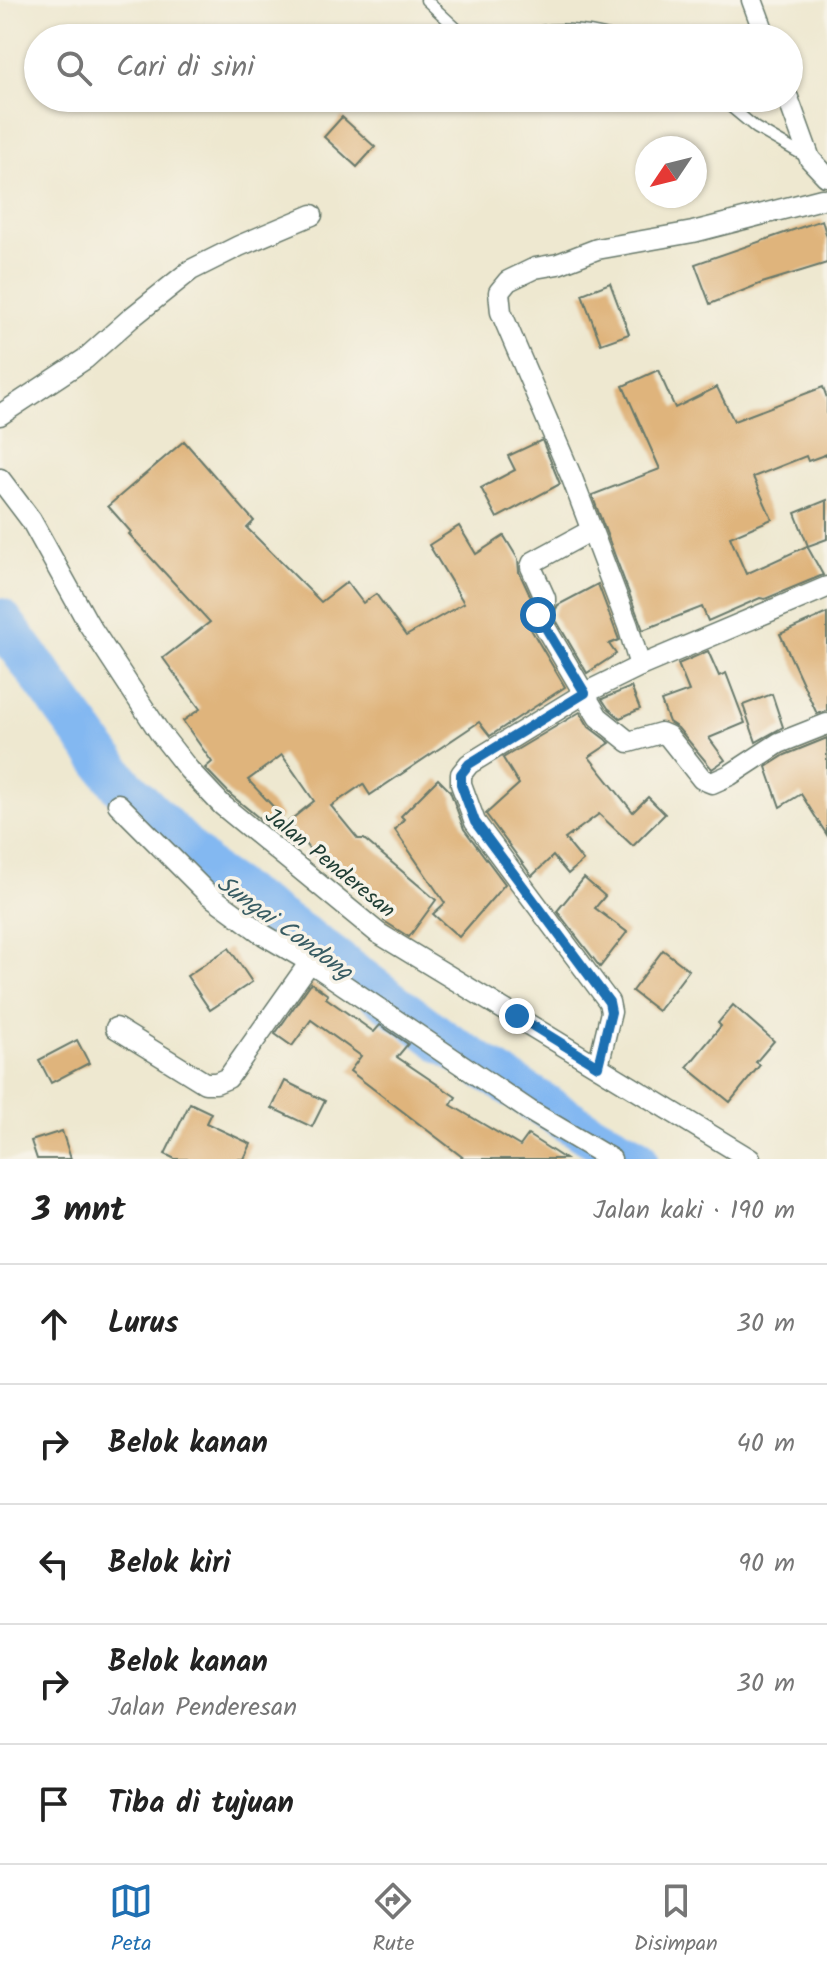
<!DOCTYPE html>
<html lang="id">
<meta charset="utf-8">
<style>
body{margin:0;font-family:Kalam,sans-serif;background:#f6f6f6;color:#222}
.compass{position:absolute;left:635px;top:136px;width:72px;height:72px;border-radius:50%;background:#fff;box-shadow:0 2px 6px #0004;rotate:235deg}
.stop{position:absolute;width:24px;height:24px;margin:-18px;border:6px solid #1f6fb2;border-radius:50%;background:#fff}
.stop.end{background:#1f6fb2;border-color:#fff;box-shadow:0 2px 8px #0008}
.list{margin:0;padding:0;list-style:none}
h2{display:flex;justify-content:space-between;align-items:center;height:104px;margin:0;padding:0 32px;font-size:34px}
h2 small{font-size:26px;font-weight:400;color:#767676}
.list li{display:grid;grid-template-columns:52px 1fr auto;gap:24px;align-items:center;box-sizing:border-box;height:120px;padding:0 32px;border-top:2px solid #e0e0e0}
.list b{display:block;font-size:30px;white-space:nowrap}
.list p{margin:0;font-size:26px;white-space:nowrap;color:#767676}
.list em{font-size:26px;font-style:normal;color:#767676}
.icon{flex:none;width:44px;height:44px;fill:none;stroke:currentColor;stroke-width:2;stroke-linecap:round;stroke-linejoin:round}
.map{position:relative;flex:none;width:827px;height:1159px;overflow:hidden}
.search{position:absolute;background:#fff;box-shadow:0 2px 6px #0004;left:24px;right:24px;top:24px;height:88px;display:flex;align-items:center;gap:20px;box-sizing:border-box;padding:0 28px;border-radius:44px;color:#767676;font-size:30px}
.sheet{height:704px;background:#fff}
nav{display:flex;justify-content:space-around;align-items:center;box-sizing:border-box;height:112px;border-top:2px solid #e0e0e0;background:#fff;font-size:22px;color:#767676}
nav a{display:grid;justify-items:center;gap:4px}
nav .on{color:#1f6fb2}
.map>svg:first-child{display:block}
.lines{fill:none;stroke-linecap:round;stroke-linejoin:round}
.river{stroke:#83b8f1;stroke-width:44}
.building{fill:#dfb47b}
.lane-casing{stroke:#67796b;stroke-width:13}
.street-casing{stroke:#67796b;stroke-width:23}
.lane{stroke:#fff;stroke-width:10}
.street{stroke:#fff;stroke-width:20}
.route{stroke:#1f6fb2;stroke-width:10}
.labels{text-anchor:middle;stroke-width:7;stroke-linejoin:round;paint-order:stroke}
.street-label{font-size:22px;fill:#1f3d34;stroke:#f7f3e8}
.water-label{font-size:24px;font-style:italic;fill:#385c63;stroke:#f7f3e8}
</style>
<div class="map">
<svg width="827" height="1159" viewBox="0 0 827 1159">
<rect width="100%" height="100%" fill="#f7f3e8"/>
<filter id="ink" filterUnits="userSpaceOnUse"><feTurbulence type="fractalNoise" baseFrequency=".0125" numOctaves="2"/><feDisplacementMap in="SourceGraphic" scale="16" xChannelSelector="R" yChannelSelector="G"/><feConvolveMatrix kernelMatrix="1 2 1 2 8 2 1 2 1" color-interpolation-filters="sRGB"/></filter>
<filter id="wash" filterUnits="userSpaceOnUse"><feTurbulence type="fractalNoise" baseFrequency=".006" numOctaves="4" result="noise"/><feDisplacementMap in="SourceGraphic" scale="32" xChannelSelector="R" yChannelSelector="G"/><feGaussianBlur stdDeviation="1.8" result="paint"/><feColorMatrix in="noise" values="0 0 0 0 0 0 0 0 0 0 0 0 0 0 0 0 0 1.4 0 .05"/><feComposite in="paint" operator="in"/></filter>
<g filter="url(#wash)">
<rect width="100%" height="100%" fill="#eee8d0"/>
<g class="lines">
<!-- river -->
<polyline class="river" points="0,620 121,784 213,876 308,940 443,1041 583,1130 636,1159"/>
</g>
<g id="blocks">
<!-- building -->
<g class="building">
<polygon points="342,117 375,147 357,167 324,137"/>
<polygon points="822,220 827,237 827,263 762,283 710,304 695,264"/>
<polygon points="610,283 629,334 601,344 582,294"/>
<polygon points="658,370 675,408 717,387 734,421 823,387 827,398 827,454 808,461 806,456 753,477 772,519 730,537 746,574 807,546 823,575 765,599 760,598 708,621 702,607 643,630 592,495 660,469 623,386"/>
<polygon points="542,440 560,484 497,518 481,488 515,470 508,456"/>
<polygon points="184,441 254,521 247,528 321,602 347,582 363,603 376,594 406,636 464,603 429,545 459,526 476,554 504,536 518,559 519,572 532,600 525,614 526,621 565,687 490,736 479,722 370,795 363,784 331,806 358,839 364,839 436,900 409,937 384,921 388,914 313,854 288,822 314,801 282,755 248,780 282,816 270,827 231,795 205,768 212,762 183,721 200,709 163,658 210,622 129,534 131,532 108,506"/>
<polygon points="827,500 827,539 808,546 795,513"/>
<polygon points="598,584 619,640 609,644 616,654 587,673 553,615 558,605"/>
<polygon points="827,613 827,711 817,714 780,634"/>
<polygon points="708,651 719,676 726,673 745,723 709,738 725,760 712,769 678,728 669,722 661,701 689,691 678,664"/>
<polygon points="631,687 640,709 620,718 608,708 602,699"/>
<polygon points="772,694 783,727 756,742 743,705"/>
<polygon points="580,712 589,727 610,743 589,757 633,812 648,797 665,814 633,846 599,814 565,839 583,861 568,874 553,856 532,876 486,814 519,784 503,758"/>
<polygon points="827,738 827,835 801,794 780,807 766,767 785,755"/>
<polygon points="438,779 450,791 464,829 505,884 459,937 433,914 445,903 395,830 404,819 401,816"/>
<polygon points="584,878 605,896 595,908 627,932 600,967 557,911"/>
<polygon points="229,948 252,982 210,1010 187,976"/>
<polygon points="663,950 689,970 658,1011 632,991"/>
<polygon points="311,983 328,995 326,998 374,1032 380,1025 408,1044 397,1057 456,1097 451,1105 520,1146 528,1135 565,1159 465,1159 350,1071 361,1056 311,1020 292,1046 275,1034"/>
<polygon points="733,1005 774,1041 756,1062 760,1065 730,1102 687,1067 721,1026 718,1023"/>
<polygon points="77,1040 89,1063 51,1083 39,1060"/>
<polygon points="285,1081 325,1101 312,1127 272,1108"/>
<polygon points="190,1103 211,1113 206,1123 251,1144 244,1159 175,1159 165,1154"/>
<polygon points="62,1131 71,1159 37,1159 31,1141"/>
</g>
</g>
</g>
<g filter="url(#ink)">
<use href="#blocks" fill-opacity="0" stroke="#67796b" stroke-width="2"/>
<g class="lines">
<defs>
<g id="lane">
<polyline points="426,0 467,38"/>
<path d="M520,38c30,-14 66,-8 97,0"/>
<polyline points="720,98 756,128 808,158"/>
</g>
<g id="street">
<polyline points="752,0 766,38"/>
<polyline points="788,98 810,159 826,176"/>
<polyline points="0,415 85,359 131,318 191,270 239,246 312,215"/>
<polyline points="0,479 31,520 88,623 160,733 189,770 222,805 378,933 750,1159"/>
<polyline points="592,530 533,562 531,567 545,598 545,604 538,615 598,717 629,742 661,733 668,736 702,779 712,783 730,775 779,743 827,724"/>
<polyline points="640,666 827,587"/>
<polyline points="118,804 208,894 264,935 310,962 530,1111 611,1159"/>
<polyline points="116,1028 205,1083 216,1083 228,1078 310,962"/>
<polyline points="598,1066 611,1012 609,1002 475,822 461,784 461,774 469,764 585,693 640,666 628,626 572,478 501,312 499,292 508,281 535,268 558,264 597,249 693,232 822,199"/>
</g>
</defs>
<!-- lane casing -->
<use href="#lane" class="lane-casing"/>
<!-- street casing -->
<use href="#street" class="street-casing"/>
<!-- lane -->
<use href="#lane" class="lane"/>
<!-- street -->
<use href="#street" class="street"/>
</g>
</g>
<g class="lines" filter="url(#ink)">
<!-- route -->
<polyline class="route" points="517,1016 598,1066 611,1012 609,1002 475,822 461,784 461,774 469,764 585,693 538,615"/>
</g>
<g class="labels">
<!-- street labels -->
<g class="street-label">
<text transform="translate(331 862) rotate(39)" y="8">Jalan Penderesan</text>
</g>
<!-- water labels -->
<g class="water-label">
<text transform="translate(285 927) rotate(36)" y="8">Sungai Condong</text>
</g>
</g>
</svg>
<svg class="compass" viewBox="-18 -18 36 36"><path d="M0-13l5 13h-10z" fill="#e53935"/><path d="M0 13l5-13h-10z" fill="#767676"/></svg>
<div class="stop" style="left:538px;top:615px"></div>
<div class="stop end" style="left:517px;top:1016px"></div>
<div class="search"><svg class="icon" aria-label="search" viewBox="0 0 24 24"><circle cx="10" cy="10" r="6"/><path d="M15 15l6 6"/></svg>Cari di sini</div>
</div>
<section class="sheet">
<h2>3 mnt<small>Jalan kaki · 190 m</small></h2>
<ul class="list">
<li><svg class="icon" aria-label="ahead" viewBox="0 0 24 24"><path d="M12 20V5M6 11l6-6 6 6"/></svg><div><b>Lurus</b></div><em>30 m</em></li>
<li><svg class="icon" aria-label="right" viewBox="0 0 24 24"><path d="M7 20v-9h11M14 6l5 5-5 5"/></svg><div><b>Belok kanan</b></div><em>40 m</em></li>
<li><svg class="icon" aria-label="left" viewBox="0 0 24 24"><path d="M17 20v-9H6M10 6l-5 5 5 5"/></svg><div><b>Belok kiri</b></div><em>90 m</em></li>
<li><svg class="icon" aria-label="right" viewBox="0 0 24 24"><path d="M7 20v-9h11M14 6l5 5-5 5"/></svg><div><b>Belok kanan</b><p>Jalan Penderesan</p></div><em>30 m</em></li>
<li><svg class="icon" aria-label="arrive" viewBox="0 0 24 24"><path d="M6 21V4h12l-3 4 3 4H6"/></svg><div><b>Tiba di tujuan</b></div></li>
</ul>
</section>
<nav>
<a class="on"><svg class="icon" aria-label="map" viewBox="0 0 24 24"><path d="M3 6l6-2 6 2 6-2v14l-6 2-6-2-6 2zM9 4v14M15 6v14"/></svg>Peta</a>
<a><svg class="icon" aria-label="directions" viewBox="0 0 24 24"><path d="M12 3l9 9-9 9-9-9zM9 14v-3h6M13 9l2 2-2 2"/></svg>Rute</a>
<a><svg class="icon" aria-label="saved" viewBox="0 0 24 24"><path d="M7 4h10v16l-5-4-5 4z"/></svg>Disimpan</a>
</nav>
